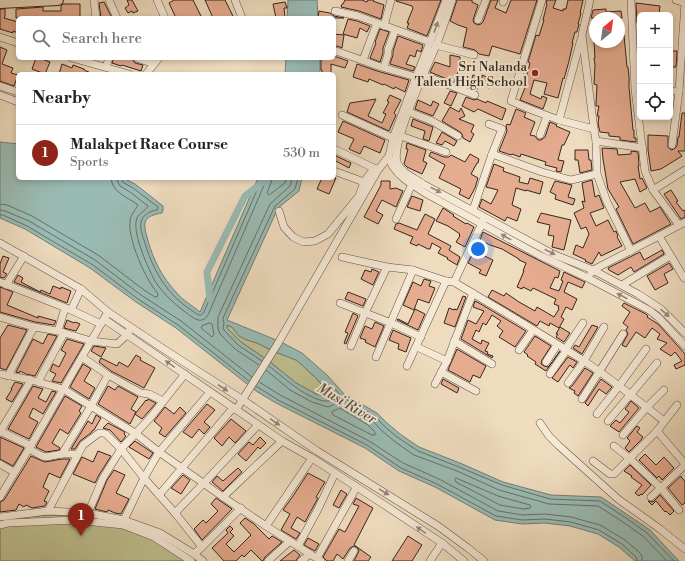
<!DOCTYPE html>
<meta charset="utf-8">
<style>
body{margin:0;font-family:"Libre Bodoni",serif;background:#f6f6f6;color:#222}
.controls{position:absolute;right:12px;top:12px;display:grid;overflow:hidden;border-radius:6px;box-shadow:0 2px 6px #0003}
.controls button{width:36px;height:36px;display:grid;place-items:center;padding:0;border:0;border-bottom:1px solid #e0e0e0;background:#fff;color:#222;font:20px sans-serif}
.compass{position:absolute;left:589px;top:12px;width:36px;height:36px;border-radius:50%;background:#fff;box-shadow:0 2px 6px #0003;rotate:29deg}
.you{position:absolute;left:478px;top:249px;width:14px;height:14px;margin:-10px;border:3px solid #fff;border-radius:50%;background:#1a73e8;box-shadow:0 0 0 6px #1a73e833}
.badge{display:grid;place-items:center;width:26px;height:26px;border-radius:50%;background:#8f2418;color:#fff;font-size:13px;font-weight:700}
.pin{position:absolute;translate:-50% -33px;filter:drop-shadow(0 1px 2px #0008)}
.pin::after{content:'';position:absolute;top:21px;width:14px;height:12px;background:inherit;clip-path:polygon(0 0,100% 0,50% 100%)}
.list{margin:0;padding:0;list-style:none}
h2{display:flex;justify-content:space-between;align-items:center;height:52px;margin:0;padding:0 16px;font-size:17px}
h2 small{font-size:13px;font-weight:400;color:#767676}
.list li{display:grid;grid-template-columns:26px 1fr auto;gap:12px;align-items:center;box-sizing:border-box;height:56px;padding:0 16px;border-top:1px solid #e0e0e0}
.list b{display:block;font-size:15px;white-space:nowrap}
.list p{margin:0;font-size:13px;white-space:nowrap;color:#767676}
.list em{font-size:13px;font-style:normal;color:#767676}
.icon{flex:none;width:22px;height:22px;fill:none;stroke:currentColor;stroke-width:2;stroke-linecap:round;stroke-linejoin:round}
.map{position:relative;flex:none;width:685px;height:561px;overflow:hidden}
.search{position:absolute;background:#fff;box-shadow:0 2px 6px #0003;left:16px;top:16px;width:320px;height:44px;display:flex;align-items:center;gap:10px;box-sizing:border-box;padding:0 14px;border-radius:6px;color:#767676;font-size:15px}
.panel{position:absolute;background:#fff;box-shadow:0 2px 6px #0003;left:16px;top:72px;width:320px;height:108px;border-radius:6px}
.map>svg:first-child{display:block}
.green{fill:#bfbf8e;stroke:#7a7256}
.water{fill:#9abbb4;stroke:#717f78;fill-rule:evenodd}
.lines{fill:none;stroke-linecap:round;stroke-linejoin:round}
.shore{stroke:#677068;stroke-width:1}
.canal{stroke:#9abbb4;stroke-width:7}
.building{fill:#e6ac90;stroke:#34251d}
.minor-casing{stroke:#635346;stroke-width:8}
.highway-casing{stroke:#34251d;stroke-width:12}
.minor{stroke:#f5e8d5;stroke-width:7}
.highway{stroke:#efdcbf;stroke-width:10}
.oneway{fill:#948679}
.poi-dot{fill:#8f2418;stroke:#f5e8d5;stroke-width:1.5}
.labels{text-anchor:middle;stroke-width:4;stroke-linejoin:round;paint-order:stroke}
.poi-label{font-size:13px;fill:#34251d;stroke:#f5e8d5;text-anchor:end}
.water-label{font-size:14px;font-style:italic;fill:#53524a;stroke:#f5e8d5}
</style>
<div class="map">
<svg width="685" height="561" viewBox="0 0 685 561">
<rect width="100%" height="100%" fill="#efdcbf"/>
<filter id="stains"><feTurbulence type="fractalNoise" baseFrequency=".005" numOctaves="4"/><feColorMatrix values="0 0 0 0 .2 0 0 0 0 .09 0 0 0 0 .02 0 0 0 .5 -.17"/></filter>
<radialGradient id="worn" r=".72"><stop offset=".6" stop-color="#630" stop-opacity="0"/><stop offset="1" stop-color="#630" stop-opacity=".3"/></radialGradient>
<!-- green -->
<g class="green">
<polygon points="227,325 232,327 239,336 247,340 257,343 273,351 296,360 302,365 317,379 328,393 328,398 316,394 296,383 270,362 241,342 227,328"/>
<polygon points="48,515 100,516 166,538 198,561 0,561 0,519"/>
</g>
<!-- water -->
<g class="water">
<polygon points="288,0 317,0 318,18 287,18"/>
<polygon points="286,58 320,58 320,74 285,74"/>
<path d="M0,142l18,2v34h105l12,6 28,22v4l-1,3c-6,1 -16,3 -17,10 -1,6 2,13 3,18 6,20 14,36 28,51 6,8 16,13 24,20l58,-134h44l-3,13 -21,17 -51,112 54,22 21,11 25,22 17,19 33,19 10,10 13,11 19,13 41,16 43,19 48,13 50,2 27,18 22,15 29,31h-44l-16,-14 -21,-13 -28,-8 -25,-3 -23,1 -27,-4 -60,-33 -36,-16 -34,-23 -89,-45 -20,-12 -80,-63 -40,-26 -46,-34 -65,-39 -25,-11zM227,325l5,2 7,9 8,4 10,3 16,8 23,9 6,5 15,14 11,14v5l-12,-4 -20,-11 -26,-21 -29,-20 -14,-14z"/>
</g>
<g class="lines">
<!-- shore -->
<g class="shore">
<path d="M117,178l1,4 2,4 10,6 18,14c-3,6 -11,7 -12,16 -2,15 12,46 19,59 4,6 10,14 16,19 4,4 22,19 27,20 5,1 8,-2 10,-5l57,-132 1,-5"/>
<path d="M122,178v3l2,2 9,5 25,19 -1,3c-6,1 -14,4 -16,12 -1,6 1,13 3,18 6,21 15,41 31,57 6,6 14,12 22,17 3,2 5,1 7,-2l57,-131v-3"/>
<polyline points="272,178 271,183 267,193 269,195 285,183 286,178"/>
<path d="M0,204l7,1 25,11 66,39 46,35 11,7h2l1,-3c-11,-14 -18,-30 -24,-47 -2,-8 -5,-17 -4,-25 0,-7 5,-11 8,-17 -10,-8 -26,-12 -27,-27"/>
<polyline points="0,210 5,211 29,221 95,260 141,295 181,321 252,377"/>
<polyline points="0,215 3,215 27,226 93,265 138,299 178,325 249,381"/>
<polygon points="210,323 212,324 214,334 212,337 201,328 202,326"/>
<polyline points="262,361 238,345 224,330 223,328 224,323 223,318 275,206 295,189 298,178"/>
<polyline points="259,365 235,349 220,334 218,328 218,317 270,204 290,186 292,178"/>
<path d="M269,366c14,11 42,37 60,35l3,-3v-8l3,-1 7,8 33,19 9,10 13,11 21,14 41,16 43,18 48,14 50,2 26,17 21,15 27,28"/>
<polyline points="266,370 290,390 312,402 328,407 333,405 337,401 339,401 372,420 381,430 394,441 414,455 457,471 499,490 549,504 598,506 623,522 644,537 667,561"/>
<polyline points="259,382 280,395 369,441 403,463 439,479 498,511 523,515 545,514 571,517 600,525 625,540 639,552 642,556 642,561"/>
<polyline points="256,386 278,400 367,445 401,468 437,484 496,516 522,520 545,519 571,522 599,530 622,544 636,557 637,561"/>
<polygon points="338,409 340,408 368,425 375,432 375,435 372,435 333,415 332,412"/>
<polygon points="456,478 498,496 530,505 531,507 530,508 523,509 500,505 456,482 455,480"/>
</g>
<!-- canal -->
<polyline class="canal" points="210,299 207,272 245,196 268,178"/>
</g>
<!-- building -->
<g class="building">
<polygon points="127,0 132,0 138,11 133,13 132,11 128,13 125,8 129,5"/>
<polygon points="174,0 193,0 202,18 176,18 169,3"/>
<polygon points="205,0 225,0 234,18 213,18"/>
<polygon points="345,0 362,0 367,2 368,0 374,0 373,1 384,5 381,19 359,11 341,7 342,4 343,4"/>
<polygon points="396,0 441,0 427,36 407,28 409,23 407,23 413,8 412,6 396,1"/>
<polygon points="457,0 472,0 472,2 478,5 473,20 474,23 478,25 481,24 483,22 491,0 498,0 495,8 506,13 511,0 537,0 520,54 492,46 489,56 479,54 475,50 463,47 467,28 458,25 450,21"/>
<polygon points="547,0 556,0 553,8 563,11 563,9 566,9 568,0 583,0 580,13 581,13 578,24 579,24 577,32 575,32 572,43 573,43 569,61 564,79 563,78 558,98 544,94 547,83 534,80 530,94 541,99 542,96 547,98 543,109 520,100 527,83 525,82 530,63 528,62 536,35 539,36 544,20 543,20 547,4 546,3"/>
<polygon points="104,2 112,18 101,18 99,3"/>
<polygon points="285,2 287,8 284,8 285,18 276,18 273,4"/>
<polygon points="636,3 660,6 659,15 640,15 640,23 637,23"/>
<polygon points="63,4 80,4 80,18 16,18 16,9 43,7 43,11 61,11 61,6"/>
<polygon points="0,9 5,9 5,16 4,18 18,22 18,33 13,31 13,33 0,29"/>
<polygon points="606,9 606,12 621,11 622,18 591,18 593,10"/>
<polygon points="319,11 330,13 334,16 344,18 324,18 318,17"/>
<polygon points="348,19 357,21 370,26 367,32 360,28 357,38 343,34"/>
<polygon points="380,29 389,32 383,48 383,53 380,62 370,58 376,43 375,42"/>
<polygon points="334,34 344,35 342,48 337,46 334,47"/>
<polygon points="619,35 624,35 627,67 628,67 629,77 629,87 633,130 634,130 634,138 636,138 636,142 620,140 620,137 609,136 609,133 600,132 599,128 598,123 599,116 597,116 599,106 596,106 596,104 597,85 594,84 595,65 594,58 595,58 594,42 619,42"/>
<polygon points="398,36 423,45 421,52 417,50 415,57 410,55 406,64 415,67 413,71 390,64 393,55 393,51"/>
<polygon points="0,47 7,50 2,64 13,68 11,73 18,75 14,86 0,81"/>
<polygon points="670,51 677,51 676,67 670,67"/>
<polygon points="450,55 460,57 460,67 454,82 430,72 435,62 450,67"/>
<polygon points="334,56 348,61 345,68 331,64 331,74 322,74 322,70 321,70 321,58 334,58"/>
<polygon points="36,58 39,58 50,62 45,74 32,69"/>
<polygon points="114,58 128,58 132,59 135,63 143,65 141,71 122,65 121,66 112,63"/>
<polygon points="62,64 72,68 73,65 84,69 84,70 93,74 59,74"/>
<polygon points="357,64 377,71 409,80 405,92 395,87 394,89 384,84 383,85 369,79 368,82 353,77"/>
<polygon points="473,75 482,78 482,75 492,79 489,88 479,84 477,90 469,88"/>
<polygon points="450,91 457,93 451,106 444,103"/>
<polygon points="390,95 401,100 394,113 396,115 389,131 347,112 350,103 376,99 368,116 382,123 386,114 383,113 389,102 387,101"/>
<polygon points="466,97 474,100 477,99 486,103 487,101 506,109 502,120 478,109 474,112 462,106"/>
<polygon points="418,100 431,106 433,101 439,104 433,116 415,109"/>
<polygon points="450,107 459,112 461,108 465,116 459,119 474,125 471,132 474,134 470,142 463,138 462,134 460,132 442,121"/>
<polygon points="516,109 526,113 524,117 535,122 530,135 535,136 538,140 541,140 545,137 550,122 557,125 556,126 570,132 564,145 562,145 558,160 564,161 561,172 556,171 557,168 545,165 546,162 521,154 520,157 512,154 511,155 499,151 507,131 506,126 507,124 510,125"/>
<polygon points="682,113 685,113 685,151 678,151 682,156 661,169 651,171 648,150 648,135 668,136 668,147 671,150 674,149 677,146 678,137 679,137"/>
<polygon points="413,119 433,127 429,141 423,139 425,131 411,126"/>
<polygon points="343,121 385,140 380,153 364,146 360,154 349,149 354,139 338,132"/>
<polygon points="442,132 457,141 454,146 445,141 442,145 436,143"/>
<polygon points="407,143 426,150 423,161 427,163 422,174 407,167 404,164 408,149 406,149"/>
<polygon points="602,148 617,149 618,155 631,154 631,151 638,152 639,166 638,166 640,179 642,178 647,188 640,192 635,179 620,182 635,208 645,203 650,212 660,207 671,224 633,244 616,209 619,207 608,189 603,159"/>
<polygon points="575,150 588,150 589,160 591,160 592,170 580,173 578,160 575,160"/>
<polygon points="431,152 444,157 449,157 451,155 465,162 470,154 479,159 478,163 477,163 471,174 478,178 475,188 469,199 459,194 461,189 439,178 445,165 429,156"/>
<polygon points="334,155 351,163 349,168 334,160"/>
<polygon points="494,164 504,168 503,171 520,177 519,182 528,184 530,178 543,182 540,194 526,190 526,191 516,188 512,205 521,209 517,221 507,217 505,221 479,207 482,199 491,204 498,190 486,187"/>
<polygon points="322,178 336,178 329,194 317,189"/>
<polygon points="592,180 595,197 599,195 604,208 590,213 596,226 608,220 614,232 616,231 618,236 617,237 622,246 601,256 599,252 592,264 585,261 586,260 573,254 576,245 583,248 589,234 586,227 581,229 574,213 584,208 582,201 585,202 582,183"/>
<polygon points="381,181 390,181 390,189 396,188 403,191 396,207 382,200 376,211 383,215 378,224 364,217 381,185"/>
<polygon points="555,181 572,185 568,197 575,199 573,205 555,199 556,195 550,192"/>
<polygon points="671,190 678,201 676,202 683,211 685,210 685,217 681,219 664,194"/>
<polygon points="412,196 423,200 420,211 407,207"/>
<polygon points="443,208 454,215 453,216 466,224 467,223 474,227 465,247 456,242 460,236 459,235 460,234 448,226 436,221"/>
<polygon points="541,213 571,220 564,250 552,247 554,236 548,235 550,225 537,222"/>
<polygon points="425,214 435,219 428,234 451,246 449,250 460,257 457,265 447,259 448,258 438,253 441,248 432,243 430,249 428,249 418,244 417,246 410,243 413,237 394,229 396,224 399,223 417,230"/>
<polygon points="483,232 560,271 558,278 555,277 550,288 559,291 563,281 561,280 564,272 585,282 582,288 568,282 564,292 577,299 572,310 566,307 561,317 564,319 559,328 550,323 549,326 540,321 537,326 488,297 492,290 504,296 506,293 519,302 535,311 537,307 554,317 559,309 558,308 559,306 554,304 556,299 533,288 531,291 523,287 522,289 517,287 524,271 523,271 526,263 519,260 519,259 502,249 490,245 480,240"/>
<polygon points="662,250 664,254 634,272 631,267 618,275 609,270 608,268 640,252 644,260"/>
<polygon points="474,251 493,260 486,276 479,273 481,270 468,263"/>
<polygon points="3,256 9,258 3,272 7,274 4,278 0,277 0,264"/>
<polygon points="669,263 673,269 664,274 668,283 655,290 647,276"/>
<polygon points="372,269 379,272 373,285 361,279 365,270 371,272"/>
<polygon points="18,275 23,278 21,282 40,292 41,290 50,294 53,286 61,289 61,287 71,291 67,303 14,282"/>
<polygon points="424,279 431,281 429,286 435,288 429,303 418,299 414,310 403,305 413,282 421,286"/>
<polygon points="0,287 13,292 7,305 38,318 38,316 56,321 54,325 35,322 0,312"/>
<polygon points="348,292 366,299 363,306 345,299"/>
<polygon points="463,296 466,297 455,327 444,323 449,308 454,310 454,309 457,310"/>
<polygon points="475,301 479,303 526,331 515,347 499,337 503,331 497,326 501,321 492,315 486,325 483,323 479,332 476,330 472,339 481,344 482,340 489,343 485,351 488,352 487,354 493,356 492,358 461,339 468,320 476,324 484,311 473,307"/>
<polygon points="624,303 646,314 648,316 647,317 658,324 685,354 685,365 676,369 674,365 682,361 675,352 671,356 660,349 667,343 657,339 660,334 652,328 645,338 636,332 626,347 622,345 628,334 626,330 628,327 623,323 630,312 622,306"/>
<polygon points="415,309 425,314 418,330 397,320 398,319 408,324"/>
<polygon points="353,313 358,316 346,344 344,343 348,333 345,332"/>
<polygon points="67,320 74,323 75,322 80,324 76,331 64,328"/>
<polygon points="375,322 384,326 375,347 365,342 366,340 360,338 365,326 372,329"/>
<polygon points="8,325 27,330 6,370 0,368 0,338"/>
<polygon points="592,325 598,327 582,354 573,348 575,345 579,347"/>
<polygon points="560,327 570,333 564,342 556,337 558,334 556,334"/>
<polygon points="393,330 411,338 406,352 398,349 399,344 389,340"/>
<polygon points="48,334 57,336 35,376 26,374 20,371 19,373 16,372 33,339 43,344"/>
<polygon points="535,336 551,346 542,360 541,364 544,366 548,367 550,365 560,351 546,371 535,364 536,362 527,356 528,355 524,352"/>
<polygon points="67,339 84,344 61,383 52,381 56,374 50,371 53,364 59,367 66,353 61,350"/>
<polygon points="94,346 106,348 101,357 91,351"/>
<polygon points="457,349 486,366 480,378 473,375 470,382 448,370"/>
<polygon points="136,355 141,358 140,360 155,368 144,388 111,371 99,362 101,358 117,366 119,362 128,367"/>
<polygon points="568,357 577,362 573,368 570,365 569,366 558,382 552,378"/>
<polygon points="83,364 91,369 84,381 95,388 89,399 70,387"/>
<polygon points="585,368 593,373 578,396 574,393 575,391 569,388 572,386"/>
<polygon points="443,379 459,388 457,393 441,384"/>
<polygon points="601,379 612,387 606,394 599,389 588,406 585,403"/>
<polygon points="15,382 23,384 12,402 6,399 12,389 11,389"/>
<polygon points="33,386 43,389 38,398 46,402 52,391 56,392 43,414 33,408 29,417 38,422 29,439 8,429"/>
<polygon points="108,386 115,390 118,386 138,397 131,409 136,412 130,424 98,404"/>
<polygon points="65,396 82,406 79,411 81,413 68,434 60,429 52,443 60,448 59,450 46,452 36,447"/>
<polygon points="148,399 156,403 142,419 135,414 146,400 147,401"/>
<polygon points="631,401 639,408 619,432 610,426 616,420 620,423 629,412 625,409"/>
<polygon points="207,404 215,410 204,422 210,427 204,434 199,429 192,438 183,432"/>
<polygon points="165,407 174,414 180,407 186,413 165,437 159,433 162,428 154,421"/>
<polygon points="96,415 101,418 94,430 92,431 91,433 80,441 75,449 71,449 88,421 92,424"/>
<polygon points="231,419 246,431 235,443 229,437 222,446 214,438"/>
<polygon points="108,423 125,432 124,434 126,436 121,442 110,430 103,428"/>
<polygon points="637,426 640,428 637,432 643,437 641,440 629,452 625,448 630,441 627,438"/>
<polygon points="0,437 24,448 13,466 0,459"/>
<polygon points="260,437 266,443 260,449 258,447 246,461 238,454 249,442 253,445"/>
<polygon points="135,441 153,453 149,459 129,447"/>
<polygon points="98,451 111,456 99,475 95,483 73,474 82,457 93,462"/>
<polygon points="645,454 656,465 664,457 674,468 662,480 659,476 657,478 639,460"/>
<polygon points="31,456 40,460 45,462 62,459 70,459 60,478 49,473 43,487 49,491 44,501 47,502 45,506 32,508 26,505 24,507 19,504 16,510 0,512 0,502 4,500"/>
<polygon points="630,465 651,485 642,495 641,494 639,496 635,493 642,485 631,477 632,476 624,471"/>
<polygon points="238,468 242,472 223,491 212,482 217,476 223,481"/>
<polygon points="114,470 125,475 116,493 129,499 121,514 115,513 108,510 107,512 95,509 107,480"/>
<polygon points="308,473 325,482 316,497 318,498 305,522 297,517 291,528 300,533 296,539 281,530 290,514 283,510 293,496"/>
<polygon points="183,475 190,480 181,494 171,488"/>
<polygon points="681,476 681,477 685,481 685,503 682,505 668,488"/>
<polygon points="341,490 347,494 339,508 333,505"/>
<polygon points="660,495 674,511 670,515 666,511 665,512 656,501 652,505 648,501 653,502"/>
<polygon points="216,498 232,509 202,540 194,529 203,520 206,523 218,511 211,504"/>
<polygon points="356,498 373,508 354,545 371,557 368,561 354,561 359,551 357,547 354,546 350,548 343,559 337,554 333,561 327,561 323,557 339,529 345,532 359,506 353,504"/>
<polygon points="245,518 254,524 269,539 272,536 282,542 265,557 263,561 262,561 251,550 244,557 242,555 236,561 224,561 212,548 228,533 226,530 230,526 233,529 230,532 234,536 226,544 234,552 251,535 240,523"/>
<polygon points="408,536 422,545 412,561 392,561"/>
<polygon points="308,538 319,544 315,551 304,545"/>
<polygon points="294,550 300,555 297,559 296,561 280,561"/>
</g>
<g class="lines">
<defs>
<g id="minor">
<polyline points="94,0 96,18"/>
<polyline points="109,0 117,18"/>
<polyline points="157,0 165,18"/>
<polyline points="235,0 242,18"/>
<path d="M452,0c-4,14 -9,27 -14,41 -9,22 -47,101 -41,121 4,11 18,16 26,22l132,71 38,15 45,24 23,15 24,24"/>
<polyline points="542,0 511,101 532,110 559,120 594,129"/>
<polyline points="590,0 582,35 594,129 596,141 597,174 607,202 631,251"/>
<polyline points="631,0 635,89 645,171 653,190 679,225"/>
<polyline points="503,2 504,0"/>
<polyline points="335,11 358,16 430,42"/>
<polyline points="478,20 486,0"/>
<polyline points="384,26 391,0"/>
<polyline points="0,37 18,43"/>
<polyline points="436,45 474,55"/>
<polyline points="336,51 378,66 416,77"/>
<polyline points="72,58 129,74"/>
<polyline points="137,58 154,64"/>
<polyline points="363,60 377,23"/>
<polyline points="106,67 109,58"/>
<polyline points="384,67 388,54 388,50 395,30"/>
<polyline points="146,74 159,58"/>
<polyline points="423,75 475,95"/>
<polyline points="0,86 18,92"/>
<polyline points="670,91 679,91"/>
<polyline points="0,95 18,102"/>
<polyline points="409,112 432,121 458,136"/>
<polyline points="342,115 393,138"/>
<polyline points="559,120 581,39"/>
<polyline points="540,135 547,116"/>
<polyline points="401,136 446,152"/>
<polyline points="596,141 643,148"/>
<polyline points="672,145 679,91 685,3 676,0"/>
<polyline points="334,149 378,170"/>
<polyline points="492,154 542,172 571,180 597,174"/>
<path d="M389,156c1,4 2,9 5,12 7,11 21,18 31,25l114,62 47,22 63,33 9,7 27,29"/>
<polyline points="334,171 364,182"/>
<polyline points="653,190 685,170"/>
<polyline points="473,210 492,154 502,129 489,124"/>
<polyline points="279,211 284,227 293,237 303,242 315,241 328,234 359,196 364,182 374,168"/>
<polyline points="396,219 412,184"/>
<polyline points="659,236 684,278"/>
<polyline points="0,243 81,289 108,312 162,348 243,400 317,451 438,526 468,548 484,561"/>
<path d="M342,257l45,10 26,3 33,11 8,1c43,26 87,51 130,79 28,18 54,40 80,60"/>
<polyline points="591,273 593,270 659,236 685,222"/>
<polyline points="0,282 71,310 101,324"/>
<polyline points="454,282 484,219"/>
<polyline points="6,285 24,256"/>
<polyline points="622,285 670,256"/>
<polyline points="340,303 391,323 421,337"/>
<polyline points="71,310 81,289"/>
<polyline points="108,312 104,319 282,441 312,458 383,504 442,543 464,561"/>
<polyline points="0,317 34,327 58,331 91,341 117,344 127,335 129,331"/>
<polyline points="58,331 65,308"/>
<polyline points="454,341 492,364"/>
<polyline points="351,346 365,313 387,267"/>
<polyline points="417,347 447,361"/>
<polyline points="519,350 533,330"/>
<polyline points="565,350 583,323"/>
<polyline points="82,357 108,375 141,393 149,394 163,401"/>
<polyline points="376,357 413,270"/>
<polyline points="546,362 557,345"/>
<polyline points="407,366 446,281"/>
<polyline points="441,372 476,391"/>
<polyline points="0,374 31,380 63,389 135,433 159,452 223,497 266,526 321,561"/>
<polyline points="550,374 566,351"/>
<polyline points="8,376 34,327"/>
<polyline points="38,382 64,333"/>
<polyline points="568,383 584,361 604,327"/>
<polyline points="435,384 447,361 473,293"/>
<polyline points="582,399 623,334"/>
<polyline points="236,410 277,345 378,170 389,156 393,138 416,77 430,42 446,0"/>
<polyline points="597,414 619,386 646,349"/>
<polyline points="608,421 657,363"/>
<polyline points="540,423 549,436 558,445 618,499 660,529 685,549"/>
<polyline points="0,431 31,446"/>
<polyline points="657,431 685,464"/>
<polyline points="0,432 31,380"/>
<polyline points="623,435 647,407 664,390"/>
<polyline points="614,446 629,458 661,488 679,510"/>
<polyline points="29,449 42,456 46,457 62,454 78,454"/>
<polyline points="62,454 91,406 108,375"/>
<polyline points="593,461 610,474 614,474 657,431 677,405"/>
<polyline points="0,464 14,472"/>
<polyline points="159,495 233,408"/>
<path d="M0,497c10,-17 20,-33 30,-50 25,-43 49,-86 74,-128"/>
<polyline points="223,497 282,441"/>
<polyline points="651,497 685,465"/>
<polyline points="48,511 83,445 99,433 103,433 106,434 121,449 144,478 175,513 202,547"/>
<polyline points="88,513 103,478 121,449 150,418 185,374"/>
<polyline points="175,513 204,483 258,425"/>
<polyline points="0,517 48,511 88,513 124,520 160,533 194,554 203,561"/>
<polyline points="124,520 144,478 159,452 210,392"/>
<polyline points="0,525 8,523 75,520 123,525 154,537 191,561"/>
<polyline points="266,526 312,458"/>
<polyline points="298,546 318,509 335,473"/>
<polyline points="194,554 202,547 241,508"/>
<polyline points="317,558 356,488"/>
<polyline points="268,561 290,541"/>
<polyline points="301,561 310,554"/>
<polyline points="348,561 354,551"/>
<polyline points="430,561 442,543"/>
</g>
<polyline id="highway" points="0,3 58,0"/>
</defs>
<!-- minor casing -->
<use href="#minor" class="minor-casing"/>
<!-- highway casing -->
<use href="#highway" class="highway-casing"/>
<!-- minor -->
<use href="#minor" class="minor"/>
<!-- highway -->
<use href="#highway" class="highway"/>
</g>
<!-- one-way arrows -->
<defs><path id="oneway-solid" d="M-6-.8H1V-3.2L6.5 0L1 3.2V.8H-6Z"/></defs>
<g class="oneway">
<use href="#oneway-solid" transform="translate(436 27) rotate(-70)"/>
<use href="#oneway-solid" transform="translate(436 190) rotate(28)"/>
<use href="#oneway-solid" transform="translate(506 237) rotate(-151)"/>
<use href="#oneway-solid" transform="translate(550 252) rotate(27)"/>
<use href="#oneway-solid" transform="translate(622 296) rotate(-153)"/>
<use href="#oneway-solid" transform="translate(665 313) rotate(42)"/>
<use href="#oneway-solid" transform="translate(170 364) rotate(-145)"/>
<use href="#oneway-solid" transform="translate(223 388) rotate(33)"/>
<use href="#oneway-solid" transform="translate(275 422) rotate(34)"/>
<use href="#oneway-solid" transform="translate(384 492) rotate(31)"/>
<use href="#oneway-solid" transform="translate(421 530) rotate(-146)"/>
</g>
<!-- markers -->
<circle class="poi-dot" cx="535" cy="73" r="4"/>
<g class="labels">
<!-- poi labels -->
<g class="poi-label">
<text x="527" y="71">Sri Nalanda<tspan x="527" dy="15">Talent High School</tspan></text>
</g>
<!-- water labels -->
<g class="water-label">
<text transform="translate(347 403) rotate(31)" y="5">Musi River</text>
</g>
</g>
<rect width="100%" height="100%" filter="url(#stains)"/>
<rect width="100%" height="100%" fill="url(#worn)"/>
</svg>
<div class="controls">
<button>+</button>
<button>−</button>
<button><svg class="icon" aria-label="locate" viewBox="0 0 24 24"><circle cx="12" cy="12" r="6"/><path d="M12 2v4M12 18v4M2 12h4M18 12h4"/></svg></button>
</div>
<svg class="compass" viewBox="-18 -18 36 36"><path d="M0-13l5 13h-10z" fill="#e53935"/><path d="M0 13l5-13h-10z" fill="#767676"/></svg>
<div class="you"></div>
<div class="pin badge" style="left:81px;top:536px">1</div>
<div class="search"><svg class="icon" aria-label="search" viewBox="0 0 24 24"><circle cx="10" cy="10" r="6"/><path d="M15 15l6 6"/></svg>Search here</div>
<section class="panel">
<h2>Nearby<small></small></h2>
<ul class="list">
<li><span class="badge">1</span><div><b>Malakpet Race Course</b><p>Sports</p></div><em>530 m</em></li>
</ul>
</section>
</div>
